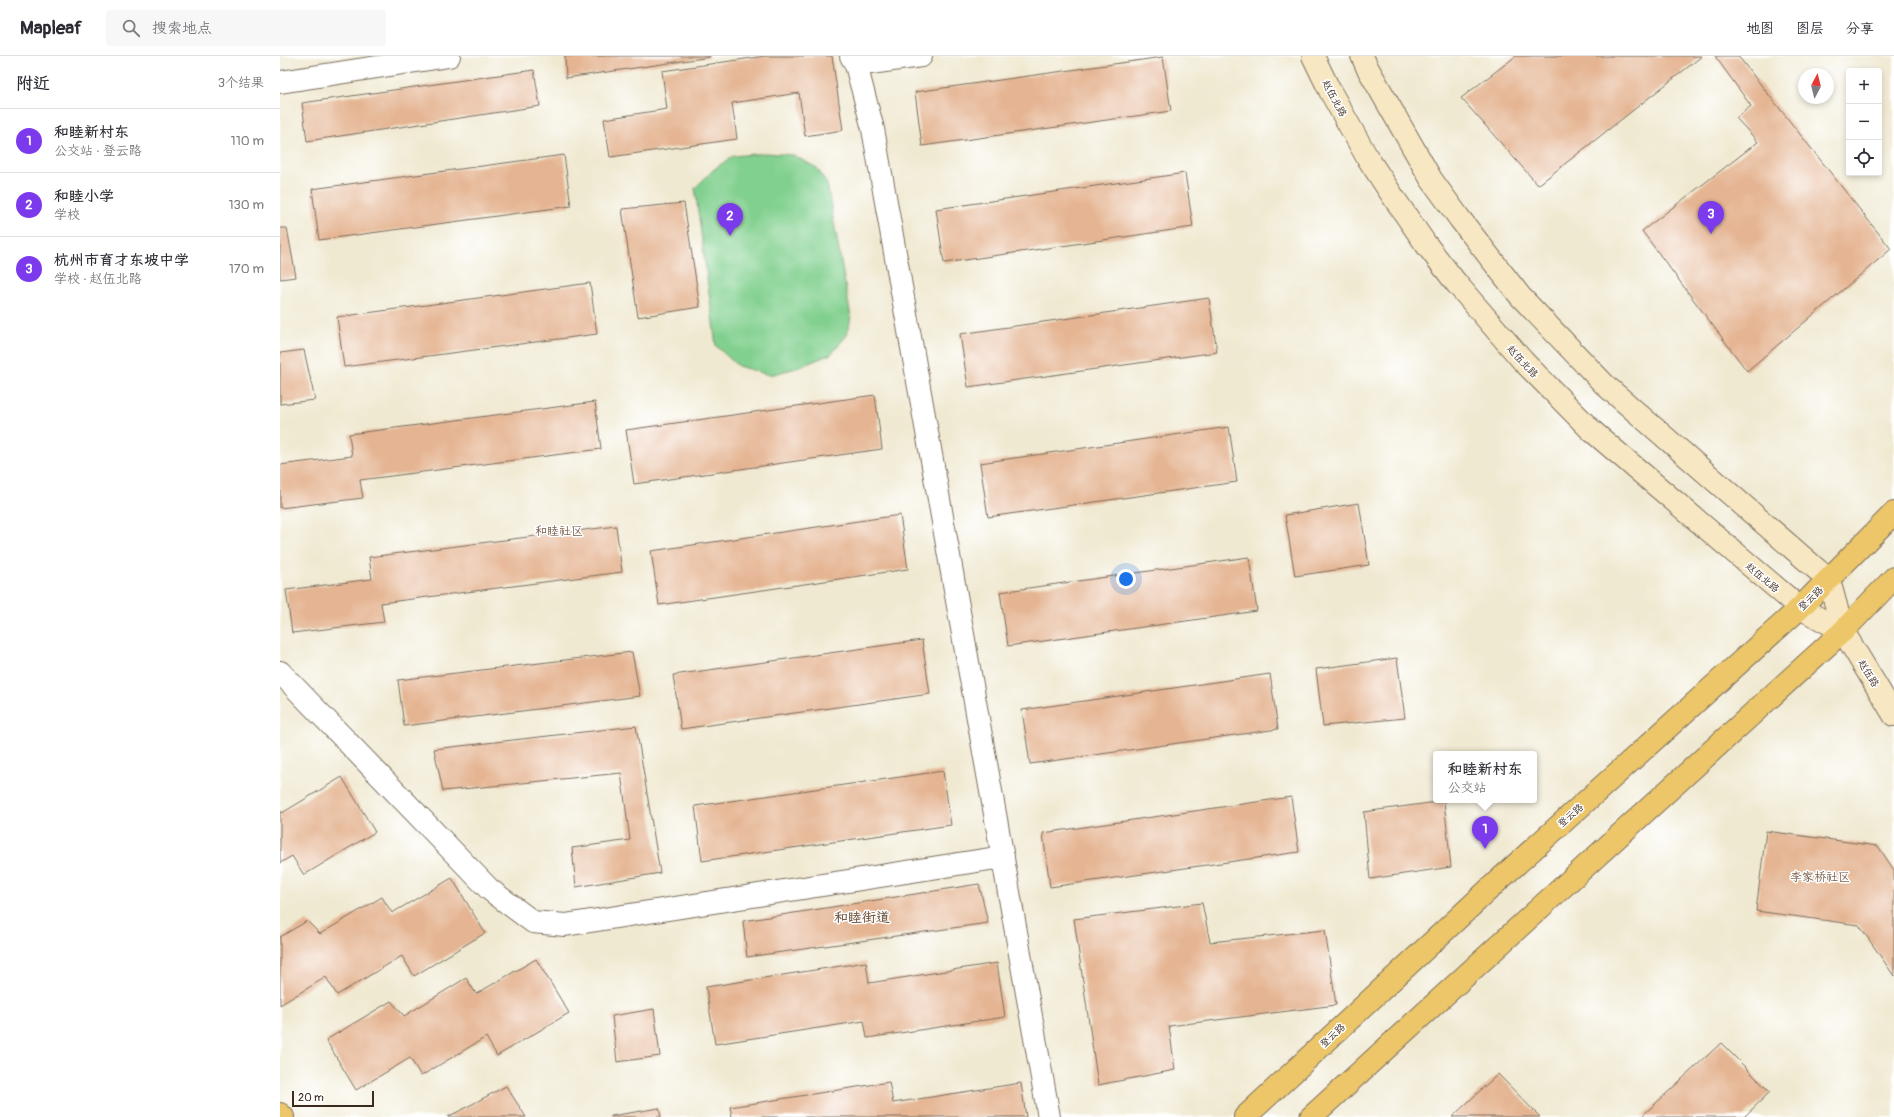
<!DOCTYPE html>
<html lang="zh">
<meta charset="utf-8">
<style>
body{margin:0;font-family:Pangolin,"LXGW WenKai TC",sans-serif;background:#f7f7f7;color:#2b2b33}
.controls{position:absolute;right:12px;top:12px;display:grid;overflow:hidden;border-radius:4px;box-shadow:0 2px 6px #0003}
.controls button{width:36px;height:36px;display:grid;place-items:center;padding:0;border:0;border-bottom:1px solid #e1e1e2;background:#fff;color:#2b2b33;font:20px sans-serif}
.compass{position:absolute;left:1518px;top:12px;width:36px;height:36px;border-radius:50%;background:#fff;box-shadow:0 2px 6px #0003;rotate:7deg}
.scale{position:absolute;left:12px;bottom:10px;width:82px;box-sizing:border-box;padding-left:4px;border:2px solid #3b2a1e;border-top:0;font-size:11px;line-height:14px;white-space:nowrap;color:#3b2a1e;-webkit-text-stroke:3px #fff;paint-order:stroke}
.you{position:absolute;left:846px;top:523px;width:14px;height:14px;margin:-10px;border:3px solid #fff;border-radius:50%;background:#1a73e8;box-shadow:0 0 0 6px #1a73e833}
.badge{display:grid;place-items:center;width:26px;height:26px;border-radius:50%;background:#7c3aed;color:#fff;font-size:13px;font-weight:700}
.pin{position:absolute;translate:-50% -33px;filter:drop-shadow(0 1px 2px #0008)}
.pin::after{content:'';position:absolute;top:21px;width:14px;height:12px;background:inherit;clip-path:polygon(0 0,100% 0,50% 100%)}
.popup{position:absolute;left:1153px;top:695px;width:104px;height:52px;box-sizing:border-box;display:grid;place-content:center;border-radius:4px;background:#fff;filter:drop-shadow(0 1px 3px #0005);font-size:13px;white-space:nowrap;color:#7c7c81}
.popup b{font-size:15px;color:#2b2b33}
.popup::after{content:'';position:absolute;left:50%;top:100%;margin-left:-8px;border:8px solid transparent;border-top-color:#fff}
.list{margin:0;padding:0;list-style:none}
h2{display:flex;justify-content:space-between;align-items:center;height:52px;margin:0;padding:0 16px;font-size:17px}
h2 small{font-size:13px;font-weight:400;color:#7c7c81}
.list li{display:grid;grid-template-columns:26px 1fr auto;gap:12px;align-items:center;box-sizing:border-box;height:64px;padding:0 16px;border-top:1px solid #e1e1e2}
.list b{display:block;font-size:15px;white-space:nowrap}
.list p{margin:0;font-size:13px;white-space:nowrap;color:#7c7c81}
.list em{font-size:13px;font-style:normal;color:#7c7c81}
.icon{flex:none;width:22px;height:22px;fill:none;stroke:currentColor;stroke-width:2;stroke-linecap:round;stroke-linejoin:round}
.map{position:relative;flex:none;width:1614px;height:1061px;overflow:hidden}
header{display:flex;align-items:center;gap:24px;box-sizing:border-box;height:56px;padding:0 20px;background:#fff;border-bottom:1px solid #e1e1e2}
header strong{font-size:19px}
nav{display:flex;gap:22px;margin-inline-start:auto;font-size:14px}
.search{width:280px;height:36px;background:#f7f7f7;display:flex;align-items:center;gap:10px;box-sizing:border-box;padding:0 14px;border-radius:4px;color:#7c7c81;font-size:15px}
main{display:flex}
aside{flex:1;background:#fff}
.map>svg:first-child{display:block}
.green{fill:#82d08f;stroke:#5e7d56}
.building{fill:#e5b593}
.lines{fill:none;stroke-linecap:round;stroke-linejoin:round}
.street-casing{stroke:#7a6d5d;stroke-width:24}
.secondary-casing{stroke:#7a6d5d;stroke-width:24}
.primary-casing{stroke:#7a6d5d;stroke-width:24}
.street{stroke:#fff;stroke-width:22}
.secondary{stroke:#f7e8c3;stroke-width:22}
.primary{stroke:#ecc669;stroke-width:22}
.labels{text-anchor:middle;stroke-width:3;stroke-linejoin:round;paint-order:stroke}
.street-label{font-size:10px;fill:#3b2a1e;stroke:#fff}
.quarter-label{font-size:12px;fill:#765b47;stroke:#fff}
.district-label{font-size:14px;font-weight:bold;fill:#765b47;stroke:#fff}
</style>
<header>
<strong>Mapleaf</strong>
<div class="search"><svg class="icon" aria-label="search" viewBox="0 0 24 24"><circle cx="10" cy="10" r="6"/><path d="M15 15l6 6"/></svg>搜索地点</div>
<nav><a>地图</a><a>图层</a><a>分享</a></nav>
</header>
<main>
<aside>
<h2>附近<small>3个结果</small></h2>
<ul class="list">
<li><span class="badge">1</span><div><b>和睦新村东</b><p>公交站 · 登云路</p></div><em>110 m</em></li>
<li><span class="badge">2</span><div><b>和睦小学</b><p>学校</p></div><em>130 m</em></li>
<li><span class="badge">3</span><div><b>杭州市育才东坡中学</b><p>学校 · 赵伍北路</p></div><em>170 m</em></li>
</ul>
</aside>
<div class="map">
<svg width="1614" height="1061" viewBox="0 0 1614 1061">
<rect width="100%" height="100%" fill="#fff"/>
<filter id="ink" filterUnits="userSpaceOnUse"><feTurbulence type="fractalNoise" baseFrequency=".025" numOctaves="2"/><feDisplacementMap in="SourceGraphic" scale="8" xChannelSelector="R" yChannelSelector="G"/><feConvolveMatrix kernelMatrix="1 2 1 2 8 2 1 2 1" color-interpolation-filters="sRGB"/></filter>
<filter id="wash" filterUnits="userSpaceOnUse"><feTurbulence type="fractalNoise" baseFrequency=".012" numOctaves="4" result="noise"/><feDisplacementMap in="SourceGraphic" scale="16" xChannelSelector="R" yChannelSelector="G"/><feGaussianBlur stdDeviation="0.9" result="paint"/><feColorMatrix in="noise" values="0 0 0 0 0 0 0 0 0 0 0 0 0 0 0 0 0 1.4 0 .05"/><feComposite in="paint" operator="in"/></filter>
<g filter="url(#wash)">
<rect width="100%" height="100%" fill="#f0e9d1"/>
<!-- green -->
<polygon class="green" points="486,97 513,99 537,112 547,128 571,261 567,279 551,298 517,312 489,319 458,310 436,290 415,132 433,114 453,100"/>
<g id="blocks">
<!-- building -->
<g class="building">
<polygon points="285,0 430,0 430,1 286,22"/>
<polygon points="485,0 552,0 563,74 525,80 519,37 452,47 457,83 330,101 324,63 387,53 382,15"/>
<polygon points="1236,0 1422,0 1258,129 1181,42"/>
<polygon points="1435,0 1458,0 1611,193 1467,315 1362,175 1478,86 1456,62 1471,50"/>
<polygon points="883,1 891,55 642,90 635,36"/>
<polygon points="254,14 260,50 27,85 22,47"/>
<polygon points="284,99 291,150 39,184 32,133"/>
<polygon points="905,117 913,171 664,207 656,153"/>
<polygon points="404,147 420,251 358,261 342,153"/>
<polygon points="0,172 7,172 16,221 0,223"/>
<polygon points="310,227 317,278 64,311 57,261"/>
<polygon points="929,242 937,296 688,331 680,278"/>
<polygon points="24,294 35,344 0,348 0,297"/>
<polygon points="595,339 602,393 354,428 346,374"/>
<polygon points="315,346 321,393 80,424 83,442 0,452 0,409 72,400 69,378"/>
<polygon points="949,371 957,426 708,461 700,407"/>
<polygon points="1079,447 1089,509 1015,520 1005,459"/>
<polygon points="620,459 628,513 379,549 371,495"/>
<polygon points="336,470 342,516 101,547 104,566 12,577 6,534 92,523 89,501"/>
<polygon points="969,501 977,555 728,590 720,536"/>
<polygon points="642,584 650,638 401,673 393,619"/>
<polygon points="352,596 360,640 124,670 118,624"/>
<polygon points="1117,602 1125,662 1043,670 1036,613"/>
<polygon points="990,618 998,673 750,708 742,654"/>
<polygon points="356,670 380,817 296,831 292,792 350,784 341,717 163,735 154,693"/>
<polygon points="663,715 671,769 422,805 415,750"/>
<polygon points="62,721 95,776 24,819 12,800 0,807 0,754 2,757"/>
<polygon points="1011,741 1019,796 770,831 763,777"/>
<polygon points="1164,745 1171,811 1090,823 1084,756"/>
<polygon points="1486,775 1598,790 1614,814 1614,920 1579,869 1476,855"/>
<polygon points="172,822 205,877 134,920 122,900 57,939 46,921 0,949 0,881 27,865 40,878 102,841 112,857"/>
<polygon points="699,828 708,867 467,901 463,865"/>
<polygon points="922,847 930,886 1045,874 1056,949 889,970 895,1014 818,1029 794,863"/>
<polygon points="256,903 289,957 217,1000 206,981 141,1020 130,1002 76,1034 46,984 111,945 124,960 186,922 196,938"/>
<polygon points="586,906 589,927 717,907 725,961 587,982 584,965 435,988 426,931"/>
<polygon points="374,953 380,1000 337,1006 332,960"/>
<polygon points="1441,987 1490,1036 1464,1061 1361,1061"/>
<polygon points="1218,1018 1260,1061 1172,1061"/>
<polygon points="609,1026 613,1047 741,1027 746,1061 452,1061 450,1051"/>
<polygon points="226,1030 246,1061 168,1061"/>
<polygon points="379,1052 381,1061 331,1061 331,1060"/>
</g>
</g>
</g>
<g filter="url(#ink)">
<use href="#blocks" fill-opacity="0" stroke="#7a6d5d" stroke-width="1"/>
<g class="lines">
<defs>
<g id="street">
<polyline points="571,0 576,9 593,73 769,1061"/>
<polyline points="576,9 641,0"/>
<polyline points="0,26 169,0"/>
<polyline points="0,616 209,833 253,866 285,869 723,801"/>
</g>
<g id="secondary">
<polyline points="1033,0 1050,35 1087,101 1114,142 1145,187 1177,228 1243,305 1311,374 1520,552 1563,575"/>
<polyline points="1082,0 1087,11 1151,123 1180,163 1240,240 1325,329 1549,524 1563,575 1614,659"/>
</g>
<g id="primary">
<polyline points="0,1058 3,1061"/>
<polyline points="965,1061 1220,823 1520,552 1614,457"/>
<polyline points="1031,1061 1563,575 1614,522"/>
</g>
</defs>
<!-- street casing -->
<use href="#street" class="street-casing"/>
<!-- secondary casing -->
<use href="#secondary" class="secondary-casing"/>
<!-- primary casing -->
<use href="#primary" class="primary-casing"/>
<!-- street -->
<use href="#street" class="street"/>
<!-- secondary -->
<use href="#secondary" class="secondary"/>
<!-- primary -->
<use href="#primary" class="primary"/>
</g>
</g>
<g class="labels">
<!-- street labels -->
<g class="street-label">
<text transform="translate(1055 42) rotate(62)" y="4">赵伍北路</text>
<text transform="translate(1243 305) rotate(47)" y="4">赵伍北路</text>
<text transform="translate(1483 521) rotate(40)" y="4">赵伍北路</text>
<text transform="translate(1530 542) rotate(-44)" y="4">登云路</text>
<text transform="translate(1589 617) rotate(59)" y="4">赵伍路</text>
<text transform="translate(1290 759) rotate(-42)" y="4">登云路</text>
<text transform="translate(1052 979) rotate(-43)" y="4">登云路</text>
</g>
<!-- quarter labels -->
<g class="quarter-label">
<text x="279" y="479">和睦社区</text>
<text x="1540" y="825">李家桥社区</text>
</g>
<!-- district labels -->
<g class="district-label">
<text x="582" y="866">和睦街道</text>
</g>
</g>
</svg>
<div class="controls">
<button>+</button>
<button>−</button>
<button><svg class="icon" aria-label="locate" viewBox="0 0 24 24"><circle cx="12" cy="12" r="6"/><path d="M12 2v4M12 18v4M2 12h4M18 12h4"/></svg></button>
</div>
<svg class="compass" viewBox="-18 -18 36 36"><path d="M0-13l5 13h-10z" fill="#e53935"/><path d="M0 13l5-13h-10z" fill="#7c7c81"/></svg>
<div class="scale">20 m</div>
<div class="you"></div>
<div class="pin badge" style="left:1205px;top:793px">1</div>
<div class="popup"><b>和睦新村东</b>公交站</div>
<div class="pin badge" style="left:450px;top:180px">2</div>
<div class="pin badge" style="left:1431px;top:178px">3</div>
</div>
</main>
